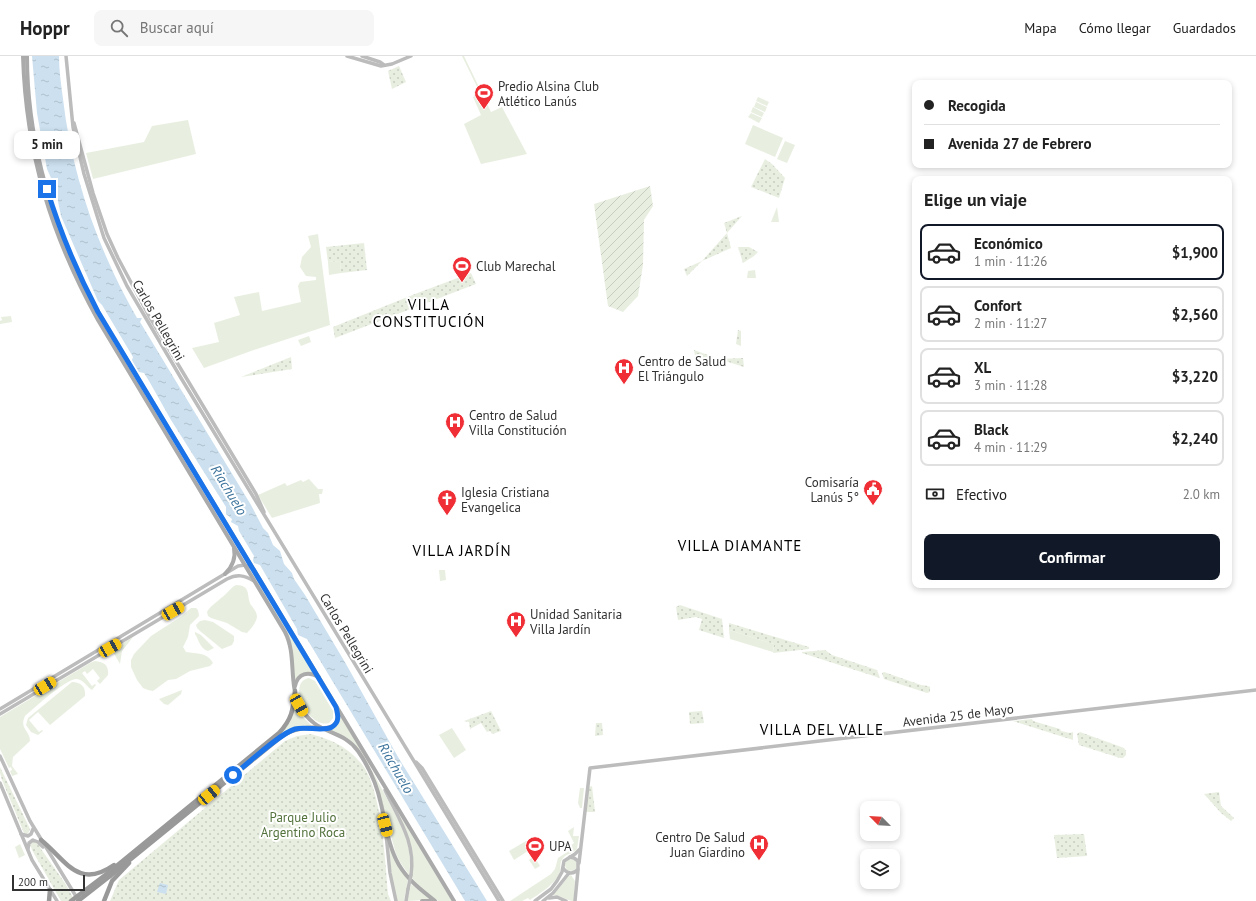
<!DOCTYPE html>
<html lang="es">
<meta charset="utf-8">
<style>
:root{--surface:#fff;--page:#f6f6f6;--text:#222;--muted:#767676;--line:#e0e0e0;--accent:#111827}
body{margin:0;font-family:"PT Sans",sans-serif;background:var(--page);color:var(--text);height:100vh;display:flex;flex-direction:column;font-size:15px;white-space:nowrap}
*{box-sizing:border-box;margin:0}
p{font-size:13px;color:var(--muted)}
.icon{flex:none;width:22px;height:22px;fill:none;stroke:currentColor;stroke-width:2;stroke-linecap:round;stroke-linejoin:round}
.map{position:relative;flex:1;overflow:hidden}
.drawer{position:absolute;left:912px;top:120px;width:320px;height:412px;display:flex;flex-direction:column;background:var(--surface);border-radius:8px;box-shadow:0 2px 6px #0003}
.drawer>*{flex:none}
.banner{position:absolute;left:912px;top:24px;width:320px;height:88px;border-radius:8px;box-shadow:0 2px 6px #0003;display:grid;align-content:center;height:88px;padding:0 12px;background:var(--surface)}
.needle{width:26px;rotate:294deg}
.tools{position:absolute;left:860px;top:745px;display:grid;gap:8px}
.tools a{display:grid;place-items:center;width:40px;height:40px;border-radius:8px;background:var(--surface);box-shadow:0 2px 6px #0003;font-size:20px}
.scale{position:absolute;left:12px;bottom:10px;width:73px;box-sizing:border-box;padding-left:4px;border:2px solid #323232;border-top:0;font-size:11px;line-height:14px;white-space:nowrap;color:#323232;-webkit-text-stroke:3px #fff;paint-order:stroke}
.end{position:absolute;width:18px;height:18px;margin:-9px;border:5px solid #1a73e8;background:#fff;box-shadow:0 0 0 2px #fff}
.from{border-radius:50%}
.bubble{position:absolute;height:28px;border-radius:8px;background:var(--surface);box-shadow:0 2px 6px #0003;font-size:13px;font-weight:600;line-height:28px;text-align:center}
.car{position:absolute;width:12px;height:24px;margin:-12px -6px;border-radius:5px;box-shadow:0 0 3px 1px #0007;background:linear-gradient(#f5c518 24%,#345 0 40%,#f5c518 0 76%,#345 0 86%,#f5c518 0)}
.banner b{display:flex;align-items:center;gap:14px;height:38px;font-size:15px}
.banner b+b{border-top:1px solid var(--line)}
.banner i{width:10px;height:10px;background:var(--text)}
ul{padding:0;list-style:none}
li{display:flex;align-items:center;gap:12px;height:56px;margin:0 8px 6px;padding:0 4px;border:2px solid var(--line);border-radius:8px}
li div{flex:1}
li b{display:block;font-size:15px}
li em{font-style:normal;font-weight:600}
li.active{border-color:var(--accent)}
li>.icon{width:36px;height:36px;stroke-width:1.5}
h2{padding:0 12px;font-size:18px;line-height:48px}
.pay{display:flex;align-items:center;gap:10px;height:44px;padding:0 12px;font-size:15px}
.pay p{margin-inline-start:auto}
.cta{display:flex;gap:8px;margin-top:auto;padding:8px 12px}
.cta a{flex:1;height:46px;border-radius:8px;background:var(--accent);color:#fff;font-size:16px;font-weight:600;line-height:46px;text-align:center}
header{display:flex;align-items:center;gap:24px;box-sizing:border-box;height:56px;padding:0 20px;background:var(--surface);border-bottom:1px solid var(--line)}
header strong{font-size:19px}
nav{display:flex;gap:22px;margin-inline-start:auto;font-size:14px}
.search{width:280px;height:36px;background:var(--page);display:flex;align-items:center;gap:10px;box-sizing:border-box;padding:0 14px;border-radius:8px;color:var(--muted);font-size:15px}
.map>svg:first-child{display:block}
</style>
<header>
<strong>Hoppr</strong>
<div class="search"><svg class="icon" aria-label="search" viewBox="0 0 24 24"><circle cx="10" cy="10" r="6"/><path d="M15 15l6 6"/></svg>Buscar aquí</div>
<nav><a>Mapa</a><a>Cómo llegar</a><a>Guardados</a></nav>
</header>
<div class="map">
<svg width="1256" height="845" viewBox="0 0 1256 845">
<defs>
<pattern id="park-dots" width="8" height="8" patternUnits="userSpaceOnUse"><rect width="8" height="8" fill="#e8efe0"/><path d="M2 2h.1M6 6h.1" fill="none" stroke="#c7cdc1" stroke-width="1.8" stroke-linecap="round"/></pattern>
<pattern id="garden-furrows" width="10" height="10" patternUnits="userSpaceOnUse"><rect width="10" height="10" fill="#e8efe0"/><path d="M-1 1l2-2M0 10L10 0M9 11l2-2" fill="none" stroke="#c7cdc1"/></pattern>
<pattern id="water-ripples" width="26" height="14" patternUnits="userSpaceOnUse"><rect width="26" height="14" fill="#cce0ef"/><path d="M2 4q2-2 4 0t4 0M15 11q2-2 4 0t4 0" fill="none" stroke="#b0c1cd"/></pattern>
</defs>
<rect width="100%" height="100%" fill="#fff"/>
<!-- grass -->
<g fill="#e8efe0">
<path d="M462,0H464L491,56L502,51L527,98L481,108L464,68L481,59L473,41L480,37Z"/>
<path d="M758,41L769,46L767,50L756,45Z"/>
<path d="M756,46L767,51L765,56L754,51Z"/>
<path d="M753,51L764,57L762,61L751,56Z"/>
<path d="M751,57L762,62L759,67L748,61Z"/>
<path d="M188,64L196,98L93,123L86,97L144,86L152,70Z"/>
<path d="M753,69L783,82L775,101L745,88Z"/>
<path d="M785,85L795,89L787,107L777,103Z"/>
<path d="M777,151L779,166H771Z"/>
<path d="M318,178L330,269L251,295L204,312L192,292L219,286L214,267L240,259L234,241L259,236L262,255L301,246L298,230L300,226L316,224V221L306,220L300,211L302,201L311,191L308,180Z"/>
<path d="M340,205L341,217L329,219L328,206Z"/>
<path d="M755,214L756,222H747L748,215Z"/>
<path d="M11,260L12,266L0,268V265L2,264L1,261Z"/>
<path d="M309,280L311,286L301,290L298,284Z"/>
<path d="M309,423L318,433H323L322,438H319L320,447L272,462L258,439L285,427L287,430L301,424L303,426Z"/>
<path d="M248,512L262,530L315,618L308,617L295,627L291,589Z"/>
<path d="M439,514H445L446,524L440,525Z"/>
<path d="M236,529C252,529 246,541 251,549C254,553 257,556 257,561C256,567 251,573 247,577L242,576L227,567L211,562L208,560L207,556C210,550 216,547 221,542C227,538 230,532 236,529Z"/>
<path d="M191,552H196L198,554L199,560L190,569L188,581L183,591L186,596C197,598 207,596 213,607L210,610L190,615L176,623L168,624L153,635L148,634L143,632L137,624L131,611V604L134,598L151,580L182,560Z"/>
<path d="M205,564L213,566L234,580V585L232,589L222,593L200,575L197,572L196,569L200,565Z"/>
<path d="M729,574L774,588L773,596L730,583Z"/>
<path d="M195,576L201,579L214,592L208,595C200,593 199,584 195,578Z"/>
<path d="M133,581L122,595L120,608L112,594Z"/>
<path d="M95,605C104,606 109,609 108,619L100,628L97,625L100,622L93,613L87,618L85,615L82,617L92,630L95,628L96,629L92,634C87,631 84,624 77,623C67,622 34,652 25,660C19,673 30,674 30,685L13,701L12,710L18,718L12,720L10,715L12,714L11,711L9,712L0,693V661L90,607Z"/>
<path d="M309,622L315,625L333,655V662L329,667C308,673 286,626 309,622Z"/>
<path d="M72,626C81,626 86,631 85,640L50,669L38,656L29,664L39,676L42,674L43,675L38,679L31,676L26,669L28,662Z"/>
<path d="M182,634L181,638L168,649L164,648L159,643Z"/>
<path d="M295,649L303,661L312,670L296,671L278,680L290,666Z"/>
<path d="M339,658L365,701L403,773L409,793L410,808L409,819L400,806L396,798L377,729L356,690L327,673L331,672Z"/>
<path d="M452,672L466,694L454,702L439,679Z"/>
<path d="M580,732H584L582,752H580L578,747Z"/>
<path d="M393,748L452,845H438L423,834L412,822C416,790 406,775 393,748Z"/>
<path d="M574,771L573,780H579L577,793C573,798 568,797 564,801C559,806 561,811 560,816C557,827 539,838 530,844L528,842L522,845H510L551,818L555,813L558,802L572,793L570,790L574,787L568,775Z"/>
<path d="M526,785L531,793L514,804L509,795Z"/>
<path d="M20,788L25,799L19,802L15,791Z"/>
<path d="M389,790L394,802L408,824L404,845H397L392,821Z"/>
<path d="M534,800L540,810L535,813L529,804Z"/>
<circle cx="571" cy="809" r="6"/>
<path d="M571,819L575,825L574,845C566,845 561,839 553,839L569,820Z"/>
<path d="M411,828L431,844C423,843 415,845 407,845Z"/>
</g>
<!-- park -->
<g fill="url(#park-dots)">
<path d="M399,10L406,26L392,33L388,15Z"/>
<path d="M765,103L772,108L785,122L779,142L751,131Z"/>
<path d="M742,160L727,177L731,192L702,205L687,220L684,213L702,205L727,177L724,167Z"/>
<path d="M364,187L367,214L341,217L340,205L328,206L326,191Z"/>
<path d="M738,191H749L758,196L754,200L743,207Z"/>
<path d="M471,217L476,228L335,282L333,271L415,238Z"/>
<path d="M738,274L741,275V290L736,288Z"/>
<path d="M694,294L719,303L743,302L744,311L719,303L696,305Z"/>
<path d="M291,301L292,313L241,321Z"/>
<path d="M680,549L722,563L724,582L699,574L702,563L696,561L678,564L676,551Z"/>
<path d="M729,567L809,591V593L773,597L774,588L729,574Z"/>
<path d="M825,594L832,599L877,614L880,622L802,597V596Z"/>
<path d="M884,616L921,629L928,630L930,631V636L927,637L884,623L882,617Z"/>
<path d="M491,655L501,675L492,678L490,675L487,676L481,667L470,673L469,666L464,665Z"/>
<path d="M702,655L704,667L690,668L689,656Z"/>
<path d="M1032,663L1033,665L1060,673L1061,675L1070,677L1073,676V684L1013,665Z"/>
<path d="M596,667H602L603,679L595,680Z"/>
<path d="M1080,676L1124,692L1126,695V699L1123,702H1120L1079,689L1077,678Z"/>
<path d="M311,678C332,684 346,690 361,707C382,732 385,805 388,838L391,845H110L119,824L285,685L297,680Z"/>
<path d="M0,711L30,773L28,778L24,777L2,724L0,717Z"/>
<path d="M592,730L595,756H586L589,731Z"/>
<path d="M1219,736L1221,750L1234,762L1231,765L1221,757L1204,738Z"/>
<path d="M1084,778L1087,800L1057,802L1054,779Z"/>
<path d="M32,785L38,786L41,793L65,827L75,845H61L32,794L30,788Z"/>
</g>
<!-- garden -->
<path fill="url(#garden-furrows)" d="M650,130L653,150L644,164L643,209L638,240L623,256L608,250L594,148Z"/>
<!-- water -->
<g fill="url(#water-ripples)">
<path d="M32,0H59C59,14 61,28 63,43C72,120 98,194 137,262H142L140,266L200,365L251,449L263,472L268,477L273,489L280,495L284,508L292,517L294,523L305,539L346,608L398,701L487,845H465L307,583L298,579L297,573L260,509L254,507L253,504L254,500L239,475L238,470L231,466L232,463L226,458V451L171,364L149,325L144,317L139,316C137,312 134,308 132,304L133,301L102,249L98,245L61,160L55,131L47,113L37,57Z"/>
<path d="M160,827L168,829L166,838L157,836Z"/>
</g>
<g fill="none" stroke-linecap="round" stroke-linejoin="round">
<!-- secondary -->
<g stroke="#bcbcbc" stroke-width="3.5">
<path d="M66,0L73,71L84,118L104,182L127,230L181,322L499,845"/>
<path d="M347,0L381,10L392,8L411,0"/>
<path d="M362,0L380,6L384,9"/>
<path d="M74,67L93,137L107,178L118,202L149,260L256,438L264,456"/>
<path d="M0,653L238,510L245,509L252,512"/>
<path d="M0,658L227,523C237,518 244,519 254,525"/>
<path d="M0,700L30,765L77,842"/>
<path d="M416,706L422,712L503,845"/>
<path d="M0,727L32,804L57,845"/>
<path d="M385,734C398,762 416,786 411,819"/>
<path d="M21,778L28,780L31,778L33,773"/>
<path d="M386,778L390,817L396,845"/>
<path d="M28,793L29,787L33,784L38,786L43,791"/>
<path d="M579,807L590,712L1256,634"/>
<path d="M563,812C567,818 574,819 578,813V805L574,802L570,801"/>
<path d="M549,842L557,841L566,845"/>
<path d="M406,845L408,833"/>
<path d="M535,845L551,833L557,825L562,816L564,805L575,798L580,793"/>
<path d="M543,845L553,837L569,817"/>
<path d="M575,845L578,814"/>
</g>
<!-- primary -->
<g stroke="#aaa" stroke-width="4">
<path d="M23,0C26,98 51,179 98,264L285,576C297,599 288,627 300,650C315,680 342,672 358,695C369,711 377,729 381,748C386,768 388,790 399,809C408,824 421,834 435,845"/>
<path d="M27,0C27,77 48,155 81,224C95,253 113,281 130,309L454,845"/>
<path d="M225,518C233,510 236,502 234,492"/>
<path d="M295,630C298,617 308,615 319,621"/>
<path d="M324,672C335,672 340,665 337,655"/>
<path d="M422,845H430"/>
</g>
<!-- motorway -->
<g stroke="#999" stroke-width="4.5">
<path d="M41,784C66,804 78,834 114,809"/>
<path d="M108,817L279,677C292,663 293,654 295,635"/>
<path d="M110,820L282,680C295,672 307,671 321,672"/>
<path d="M49,845L50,834"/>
<path d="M104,845L112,825L129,807"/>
</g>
<!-- secondary-bridge -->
<path stroke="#bcbcbc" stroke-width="3.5" d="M408,833L411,819"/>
<!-- motorway-bridge -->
<g stroke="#999" stroke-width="4.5">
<path d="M71,845L108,817"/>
<path d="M78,845L110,820"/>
</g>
</g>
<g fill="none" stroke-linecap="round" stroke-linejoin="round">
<!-- route -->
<path stroke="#1a73e8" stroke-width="5" d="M47,133C60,176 77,216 98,256L336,651C338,659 340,666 332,671C323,676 306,670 295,673C279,678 248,708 233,719"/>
</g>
<!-- icons -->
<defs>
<g id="stadium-pin" transform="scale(1)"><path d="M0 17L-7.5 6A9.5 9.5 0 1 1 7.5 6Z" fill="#f02e35" stroke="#fff"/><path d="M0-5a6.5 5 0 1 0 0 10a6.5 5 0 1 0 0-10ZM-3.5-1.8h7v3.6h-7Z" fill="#fff"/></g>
<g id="hospital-pin" transform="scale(1)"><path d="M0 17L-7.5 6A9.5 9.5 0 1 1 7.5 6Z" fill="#f02e35" stroke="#fff"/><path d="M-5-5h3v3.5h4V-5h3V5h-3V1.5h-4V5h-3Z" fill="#fff"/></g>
<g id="civic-pin" transform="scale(1)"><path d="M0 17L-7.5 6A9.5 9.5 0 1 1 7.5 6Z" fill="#f02e35" stroke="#fff"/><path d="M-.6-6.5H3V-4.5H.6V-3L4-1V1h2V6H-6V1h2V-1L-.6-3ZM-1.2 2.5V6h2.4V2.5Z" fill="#fff"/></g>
<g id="church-pin" transform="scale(1)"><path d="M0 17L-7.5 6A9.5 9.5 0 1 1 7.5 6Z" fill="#f02e35" stroke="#fff"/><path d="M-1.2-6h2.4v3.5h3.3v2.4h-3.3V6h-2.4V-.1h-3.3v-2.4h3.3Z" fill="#fff"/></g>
</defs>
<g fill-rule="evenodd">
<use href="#stadium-pin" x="484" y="37"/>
<use href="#stadium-pin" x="462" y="210"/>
<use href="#hospital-pin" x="624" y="312"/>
<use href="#hospital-pin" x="455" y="366"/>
<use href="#civic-pin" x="873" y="433"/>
<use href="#church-pin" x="447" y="443"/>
<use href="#hospital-pin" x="516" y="565"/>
<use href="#hospital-pin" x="759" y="788"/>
<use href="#stadium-pin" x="535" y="790"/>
</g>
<g text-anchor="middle" stroke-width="4" stroke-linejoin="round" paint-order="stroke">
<!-- poi labels -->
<g font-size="13" fill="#323232" stroke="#fff" text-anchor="start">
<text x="498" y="35">Predio Alsina Club<tspan x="498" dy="15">Atlético Lanús</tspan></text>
<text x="476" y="215">Club Marechal</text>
<text x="638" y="310">Centro de Salud<tspan x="638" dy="15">El Triángulo</tspan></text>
<text x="469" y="364">Centro de Salud<tspan x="469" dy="15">Villa Constitución</tspan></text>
<text x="859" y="431" text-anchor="end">Comisaría<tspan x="859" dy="15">Lanús 5°</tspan></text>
<text x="461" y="441">Iglesia Cristiana<tspan x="461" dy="15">Evangelica</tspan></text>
<text x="530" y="563">Unidad Sanitaria<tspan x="530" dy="15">Villa Jardín</tspan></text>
<text x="745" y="786" text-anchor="end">Centro De Salud<tspan x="745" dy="15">Juan Giardino</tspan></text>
<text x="549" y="795">UPA</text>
</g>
<!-- street labels -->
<g font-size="13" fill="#323232" stroke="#fff">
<text transform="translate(159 264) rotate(60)" y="5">Carlos Pellegrini</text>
<text transform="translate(347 577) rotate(59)" y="5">Carlos Pellegrini</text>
<text transform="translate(958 659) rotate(-7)" y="5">Avenida 25 de Mayo</text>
</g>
<!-- park labels -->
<g font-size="13" fill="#53723c" stroke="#fff">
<text x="303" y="766">Parque Julio<tspan x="303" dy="15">Argentino Roca</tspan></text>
</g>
<!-- water labels -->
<g font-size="14" font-style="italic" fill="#3a729b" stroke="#fff">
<text transform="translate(229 434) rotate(59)" y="5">Riachuelo</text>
<text transform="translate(396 712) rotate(60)" y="5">Riachuelo</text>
</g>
<!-- quarter labels -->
<g font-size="15" letter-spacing="1" fill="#000" stroke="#fff">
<text x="429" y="254">VILLA<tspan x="429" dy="17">CONSTITUCIÓN</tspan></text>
<text x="740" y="495">VILLA DIAMANTE</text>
<text x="462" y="500">VILLA JARDÍN</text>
<text x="822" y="679">VILLA DEL VALLE</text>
</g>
</g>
</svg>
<div class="tools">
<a><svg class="needle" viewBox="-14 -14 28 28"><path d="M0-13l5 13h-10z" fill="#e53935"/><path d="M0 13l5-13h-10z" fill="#767676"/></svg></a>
<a><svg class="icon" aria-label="layers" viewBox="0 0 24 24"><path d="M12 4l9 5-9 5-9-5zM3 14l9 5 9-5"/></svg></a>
</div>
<div class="scale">200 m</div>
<i class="end from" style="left:233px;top:719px"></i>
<i class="end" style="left:47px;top:133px"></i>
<div class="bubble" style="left:14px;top:75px;width:66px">5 min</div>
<i class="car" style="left:173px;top:555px;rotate:60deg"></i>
<i class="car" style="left:110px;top:592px;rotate:60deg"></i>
<i class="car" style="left:45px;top:630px;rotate:59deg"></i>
<i class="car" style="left:299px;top:649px;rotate:150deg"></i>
<i class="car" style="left:209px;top:739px;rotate:51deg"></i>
<i class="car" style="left:385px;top:769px;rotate:165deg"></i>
<div class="banner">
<b><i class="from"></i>Recogida</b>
<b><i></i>Avenida 27 de Febrero</b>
</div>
<section class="drawer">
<h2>Elige un viaje</h2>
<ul>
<li class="active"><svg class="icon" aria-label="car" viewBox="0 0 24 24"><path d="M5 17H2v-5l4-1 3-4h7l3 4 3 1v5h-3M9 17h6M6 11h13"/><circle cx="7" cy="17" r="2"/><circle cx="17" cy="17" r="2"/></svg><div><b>Económico</b><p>1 min · 11:26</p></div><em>$1,900</em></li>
<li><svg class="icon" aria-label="car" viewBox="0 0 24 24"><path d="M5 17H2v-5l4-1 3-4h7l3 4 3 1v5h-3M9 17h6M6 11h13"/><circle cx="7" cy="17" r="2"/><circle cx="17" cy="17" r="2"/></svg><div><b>Confort</b><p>2 min · 11:27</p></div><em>$2,560</em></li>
<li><svg class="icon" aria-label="car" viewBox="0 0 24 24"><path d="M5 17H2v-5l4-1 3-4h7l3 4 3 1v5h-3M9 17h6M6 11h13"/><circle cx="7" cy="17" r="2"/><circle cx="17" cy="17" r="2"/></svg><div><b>XL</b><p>3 min · 11:28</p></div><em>$3,220</em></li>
<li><svg class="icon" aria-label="car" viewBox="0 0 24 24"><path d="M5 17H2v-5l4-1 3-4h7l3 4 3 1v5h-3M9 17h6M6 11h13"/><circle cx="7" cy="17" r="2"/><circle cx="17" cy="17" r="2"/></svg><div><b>Black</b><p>4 min · 11:29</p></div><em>$2,240</em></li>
</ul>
<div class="pay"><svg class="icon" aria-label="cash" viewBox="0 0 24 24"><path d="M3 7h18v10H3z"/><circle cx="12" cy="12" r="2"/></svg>Efectivo<p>2.0 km</p></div>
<div class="cta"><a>Confirmar</a></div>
</section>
</div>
